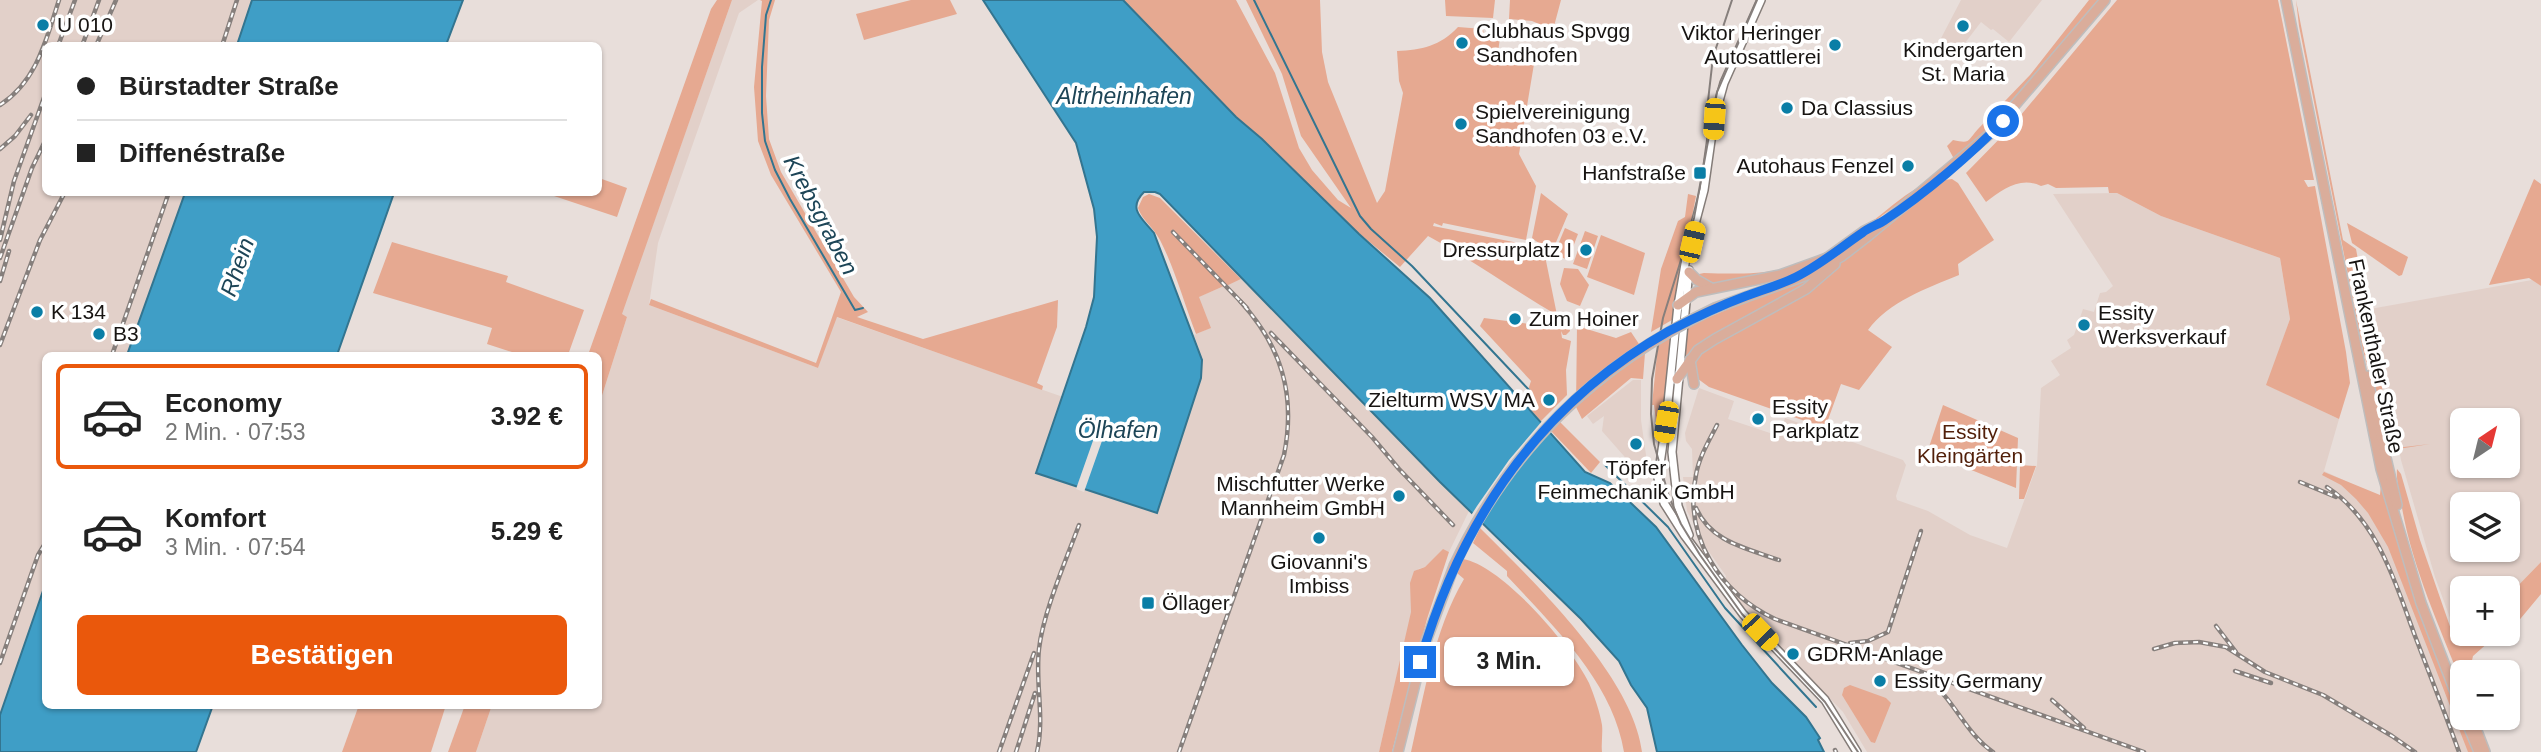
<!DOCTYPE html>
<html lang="de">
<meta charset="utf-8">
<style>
:root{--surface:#fff;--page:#f6f6f6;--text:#222;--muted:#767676;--line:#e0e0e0;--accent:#ea580c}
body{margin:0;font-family:Arial,sans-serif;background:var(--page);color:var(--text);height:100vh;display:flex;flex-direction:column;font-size:26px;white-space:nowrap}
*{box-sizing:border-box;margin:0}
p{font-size:23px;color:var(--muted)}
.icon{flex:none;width:38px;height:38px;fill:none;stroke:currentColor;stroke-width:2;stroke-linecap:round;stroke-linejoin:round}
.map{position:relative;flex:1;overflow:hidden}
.details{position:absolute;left:42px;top:352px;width:560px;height:357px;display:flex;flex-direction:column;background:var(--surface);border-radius:10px;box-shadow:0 2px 5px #0004}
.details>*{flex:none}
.banner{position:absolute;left:42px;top:42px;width:560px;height:154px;border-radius:10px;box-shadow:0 2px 5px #0004;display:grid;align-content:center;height:154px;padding:0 35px;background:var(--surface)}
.needle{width:46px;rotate:35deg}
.buttons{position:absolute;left:2450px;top:408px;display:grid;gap:14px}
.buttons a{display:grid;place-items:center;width:70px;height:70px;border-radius:10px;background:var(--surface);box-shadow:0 2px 5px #0004;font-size:35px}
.end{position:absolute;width:32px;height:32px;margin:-16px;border:9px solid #1a73e8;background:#fff;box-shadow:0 0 0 4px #fff}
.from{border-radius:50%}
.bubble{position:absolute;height:49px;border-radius:10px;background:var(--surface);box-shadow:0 2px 5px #0004;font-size:23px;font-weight:600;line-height:49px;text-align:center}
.car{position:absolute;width:21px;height:42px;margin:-21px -10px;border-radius:9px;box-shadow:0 0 5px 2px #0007;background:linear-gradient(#f5c518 24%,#345 0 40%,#f5c518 0 76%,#345 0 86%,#f5c518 0)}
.banner b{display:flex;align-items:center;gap:24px;height:66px;font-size:26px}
.banner b+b{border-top:2px solid var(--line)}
.banner i{width:18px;height:18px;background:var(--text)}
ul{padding:12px 0 0;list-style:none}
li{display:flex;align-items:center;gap:21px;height:105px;margin:0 14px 10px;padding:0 21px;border:4px solid transparent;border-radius:10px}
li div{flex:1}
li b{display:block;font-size:26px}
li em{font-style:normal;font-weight:600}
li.current{border-color:var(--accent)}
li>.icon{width:63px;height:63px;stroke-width:1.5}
.cta{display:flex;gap:14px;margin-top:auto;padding:14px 35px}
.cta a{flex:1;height:80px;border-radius:10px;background:var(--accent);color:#fff;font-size:28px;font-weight:600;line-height:80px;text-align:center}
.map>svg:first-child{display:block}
</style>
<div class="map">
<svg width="2541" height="752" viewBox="0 0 2541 752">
<rect width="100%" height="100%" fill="#e8deda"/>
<!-- built -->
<g fill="#e2d0c9" fill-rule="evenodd">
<path d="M0,0H252L237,45L46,46V192L185,193L127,355H46L45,585L0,715Z"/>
<path d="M732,0H758L739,13L658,243L649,305L818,368L836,317L1063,397L1037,473L1199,349L1194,335L1210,328L1198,297L1241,279L1469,511L1449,552L1443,550L1425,567L1418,569L1412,595V611L1379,752H476L492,705H598L599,405L627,317L621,315Z"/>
<path d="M1961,0H2042L2009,42L1993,29L1991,30L1981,22L1955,56L1938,44Z"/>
<path d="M2117,193L2161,216L2280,258L2290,319L2267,385L2339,419L2324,471L2380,497L2469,752H1867L1843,712L1749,615L1725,585L1726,576L1707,549L1687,511L1683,477H1693L1692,449L1686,441L1685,433L1699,388L1734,401L1728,419L1779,436L1785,418L1903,460L1906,465L1896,496L1897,500L1928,511L1970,535L2007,548L2037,465L2041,388L2060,375L2051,361L2071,348L2067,340L2074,335L2083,309L2094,312L2100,293L2106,292L2113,286L2053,194Z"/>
<path d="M2532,280L2541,286V562L2508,596V588H2462V634H2465L2457,637L2435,577L2401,460L2370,309ZM2462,420H2508V466H2462ZM2462,504H2508V550H2462Z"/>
<path d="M1633,380H1641V420L1647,462L1631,464L1602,431L1604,416L1593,424L1587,416Z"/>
</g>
<!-- green -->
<g fill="#e6a991">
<path d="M717,0H732L622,314L627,317L599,405L598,355H588L711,9Z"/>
<path d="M760,0H775L769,20L766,96L769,139L781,172L854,297L868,312L857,317L923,339L1058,300L1057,327L1037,383L1043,386L1042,390L837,317L818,368L649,305L651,299L816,363L841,292L771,175L758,141L754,87L762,1Z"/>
<path d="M911,0H950L957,14L864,40L856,14Z"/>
<path d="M1123,0H1236L1275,73L1299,148L1312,170L1338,200L1351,208L1301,136L1282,74L1246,0H1320L1322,52L1328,82L1377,203L1385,191L1403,93L1399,81L1397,51C1422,50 1440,46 1458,27L1483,29L1484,35L1500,38L1498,52L1535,58L1519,154L1536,186L1526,240L1443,223L1442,226L1434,223L1433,226L1538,247L1544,251L1557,315C1513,290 1473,260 1428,236L1400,267L1350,226L1262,139L1236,117Z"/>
<path d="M1445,0H1495L1493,18L1446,16Z"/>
<path d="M1510,0H1561L1553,30L1532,21L1509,19Z"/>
<path d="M2089,0H2101L1995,123L1956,157H1953L1947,146L1953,140C1971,144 1967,141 1978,129L2030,75Z"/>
<path d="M2117,0H2278L2314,180H2304L2308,187L2315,186L2346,352L2350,383L2339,419L2266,385L2290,319L2280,258L2161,216L2117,193H2109L2108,187L2056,188L2048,184L2041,186C2020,176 2002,190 1986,202L1966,173L2010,128Z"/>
<path d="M2282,0L2369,425L2437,653L2475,752H2468L2388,547L2368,513L2356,499L2341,485L2322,475L2324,472L2380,495L2381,484L2366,420Z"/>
<path d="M2296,0L2343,240L2356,249L2393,446L2404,447L2430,444L2398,449L2389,445L2385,436L2362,346L2299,26Z"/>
<path d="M599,178L627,188L617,217L545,193L598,192Z"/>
<path d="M1952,179L1958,183L1994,240L1958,264L1959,275C1927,288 1888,302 1868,330L1892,347L1859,390L1841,384L1825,428L1709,387L1694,376L1695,359L1702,351L1821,282L1849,255L1945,180Z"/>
<path d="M2534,179L2541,184V286L2529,278L2489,285Z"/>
<path d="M1917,188C1906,199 1892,208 1879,218C1829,257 1808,268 1744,279C1729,282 1712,289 1698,278L1699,274L1704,273C1779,276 1809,269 1870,223C1885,212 1901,197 1917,188Z"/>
<path d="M1541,193L1568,214L1551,254L1547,256L1544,247L1532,238Z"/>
<path d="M1149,194L1160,198L1241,279L1226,286L1174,233L1224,286L1199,297L1211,328L1196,334C1184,303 1175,269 1160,240C1154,228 1142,220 1138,208L1143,197Z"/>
<path d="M1688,194L1696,196L1672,320L1651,332L1661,269L1678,221L1685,217Z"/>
<path d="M2347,223L2408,257L2402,275L2399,276L2352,243Z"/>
<path d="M1565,228L1578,234L1568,260L1554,254Z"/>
<path d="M1585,231L1598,236L1587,269L1573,264Z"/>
<path d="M1601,235L1645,253L1634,295L1587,277Z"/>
<path d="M392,242L508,276L506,282L584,310L568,355H521L487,344L492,328L373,293Z"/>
<path d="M1830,266L1816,279L1684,362L1688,326Z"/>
<path d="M1564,268L1578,269L1589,285L1580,306L1567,301L1560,284Z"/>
<path d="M1484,318L1530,324L1569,325L1570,331L1566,335H1563L1561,331L1562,338L1571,341L1566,370L1567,395L1541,421L1520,398L1528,390L1531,381L1480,326Z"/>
<path d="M1577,326L1616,338L1631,332L1645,353L1643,379L1631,378L1582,419L1576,407Z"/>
<path d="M1671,337L1663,420L1659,422L1658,437L1654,405H1652L1658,344Z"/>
<path d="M1943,405L2018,438L2016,488L1949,461L1950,459L1928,450Z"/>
<path d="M1560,422L1600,462L1591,473L1551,431Z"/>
<path d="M2020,465L2036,466L2024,499H2019Z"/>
<path d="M2397,469L2401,474L2420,540L2454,638L2466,634H2498L2473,656L2471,665L2481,672H2462V684C2439,625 2411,565 2401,502C2399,491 2396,480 2397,469Z"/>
<path d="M1480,528C1533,581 1633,676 1642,752H1624C1613,682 1553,626 1507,576V571L1473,543Z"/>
<path d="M1443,549L1449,552L1427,619L1392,752H1379L1411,612L1410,583L1414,571L1425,567Z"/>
<path d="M1463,559C1503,566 1572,647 1589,683C1594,695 1600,712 1602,725C1603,734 1601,743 1602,752H1411C1424,695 1434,630 1464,579L1457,573Z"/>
<path d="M2541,562V594L2516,624L2511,619L2508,623V596Z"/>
<path d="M1850,685L1886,698L1891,703L1875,743L1871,742L1842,695L1844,688Z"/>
<path d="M359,705H446L431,752H342Z"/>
<path d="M465,705H492L476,752H448Z"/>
</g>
<!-- water -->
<g fill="#3f9ec6" stroke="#337590" stroke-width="2">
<path d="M252,0H463L446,45H237Z"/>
<path d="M983,0H1123L1236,117L1262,139L1359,234L1430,298L1585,472L1610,483L1656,527L1742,645L1772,683L1806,717L1820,738L1818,740L1824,752H1657L1647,708L1631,685L1619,661L1581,619L1440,482L1160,194L1155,192H1144C1127,209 1142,218 1154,233L1202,360L1201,378L1157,513L1036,473L1086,327L1094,297L1097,237L1094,209L1076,143Z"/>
<path d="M185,193H394L337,355H127Z"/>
<path d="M45,585L46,705H213L196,752H0V715Z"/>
</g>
<!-- pier -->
<g fill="#e8deda">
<path d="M1543,420L1551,429L1519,466L1479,526L1470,517L1477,506L1509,460Z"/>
<path d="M1095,435L1103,438L1084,492L1076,489Z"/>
</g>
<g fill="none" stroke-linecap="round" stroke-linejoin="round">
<!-- stream -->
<g stroke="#337590" stroke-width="2">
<path d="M771,0L766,15L762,67V113L765,141L775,170L790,199L855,310L863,308"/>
<path d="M1254,0L1360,216L1371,229L1412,266L1530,391"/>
<path d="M1604,464L1668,527L1725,608L1816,707"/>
</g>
<!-- minor casing -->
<g stroke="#847c78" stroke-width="10">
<g id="minor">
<path d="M1761,0L1724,83L1714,119L1704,190L1686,258L1678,305L1666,422L1658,478L1664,503L1685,536L1743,614L1825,700L1857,752"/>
<path d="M1689,535L1678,506L1672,452L1689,270"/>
</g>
</g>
<!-- major casing -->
<g stroke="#bebdbd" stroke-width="12">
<g id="major">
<path d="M2286,0L2381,469L2421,603L2462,710"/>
<path d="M1824,260L1864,231L1876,225"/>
<path d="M1689,272L1697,280L1711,288"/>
<path d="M1678,305L1696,292L1780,275L1827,258"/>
<path d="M1715,308L1810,274L1842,256L1868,236L1991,133L2105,0"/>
<path d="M1690,360L1694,384"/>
<path d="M2367,376L2397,505"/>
<path d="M1677,379L1698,350L1715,339L1806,289L1835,264"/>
<path d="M2465,718L2479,752"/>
<path d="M2472,718L2485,752"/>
<path d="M1398,752L1425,644L1454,566"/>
</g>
</g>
<!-- minor -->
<use href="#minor" stroke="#fff" stroke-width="7"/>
<!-- major -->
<use href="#major" stroke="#daad9b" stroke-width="9"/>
<!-- tram -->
<g stroke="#867f7c" stroke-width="2">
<path d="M1757,0L1717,92L1694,218L1663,318L1652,379L1651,414L1654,444L1669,497L1681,524L1700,555L1742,614L1825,702L1858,752"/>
<path d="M1708,101L1713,57L1732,0"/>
</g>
<!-- rail casing -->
<g stroke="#867f7c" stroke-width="4.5">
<g id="rail">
<path d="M58,46L75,0"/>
<path d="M82,46L99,0"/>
<path d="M96,46L116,0"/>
<path d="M222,46L237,0"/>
<path d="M0,105C37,81 46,40 59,0"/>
<path d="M0,149L15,136L31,115"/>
<path d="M1173,232L1247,308"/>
<path d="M0,240L14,181L46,92"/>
<path d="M0,258L32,168L46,139"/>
<path d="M0,281L9,251"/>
<path d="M1271,333L1372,437L1399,469L1453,525"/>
<path d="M0,345L40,240L65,192"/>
<path d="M112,355L169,192"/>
<path d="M1717,425C1709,441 1699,457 1696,475C1683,536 1720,593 1775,619L2144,752"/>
<path d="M2300,482L2336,497"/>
<path d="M2327,487C2378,521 2395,582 2415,636C2430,675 2445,713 2459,752"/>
<path d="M1696,508C1711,542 1746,548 1779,560"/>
<path d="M2216,626L2236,652"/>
<path d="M1850,643L1868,641L1888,632L1921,531"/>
<path d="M2154,649L2175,643L2199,642L2226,647L2265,672L2323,695L2392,736L2415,752"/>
<path d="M0,663L38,555L46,542"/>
<path d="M2235,671L2271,683"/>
<path d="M1926,678C1954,698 1964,732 1993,752"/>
<path d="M2052,700L2084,728"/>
<path d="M1835,750L1836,752"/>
<path d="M999,752L1034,653"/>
<path d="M1016,752L1035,693"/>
<path d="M1037,752C1045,717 1035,684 1039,649C1043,613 1066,560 1079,525"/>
<path d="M1179,752L1284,455C1296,395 1282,347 1240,301"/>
</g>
</g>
<!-- rail -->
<use href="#rail" stroke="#fff" stroke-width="2" stroke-dasharray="5" stroke-linecap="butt"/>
<!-- major-bridge casing -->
<g stroke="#bebdbd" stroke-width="12" stroke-linecap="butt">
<path id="major-bridge" d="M1454,566C1510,447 1597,364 1715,308"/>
</g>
<!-- major-bridge -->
<use href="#major-bridge" stroke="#daad9b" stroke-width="9"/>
</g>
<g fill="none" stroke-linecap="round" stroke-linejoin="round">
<!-- route -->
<path stroke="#1a73e8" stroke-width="9" d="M1420,662C1461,520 1538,405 1669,331C1694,318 1719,306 1746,296C1762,290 1780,285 1796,277C1820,265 1840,248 1862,233C1869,227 1878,225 1885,220C1923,195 1972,154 2003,121"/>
</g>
<!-- markers -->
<g fill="#0a7ea6" stroke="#fff" stroke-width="2.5">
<circle cx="43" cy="25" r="7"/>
<circle cx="1963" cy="26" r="7"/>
<circle cx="1462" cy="43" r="7"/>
<circle cx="1835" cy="45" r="7"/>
<circle cx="1787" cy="108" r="7"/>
<circle cx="1461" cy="124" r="7"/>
<circle cx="1908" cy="166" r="7"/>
<rect x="1693" y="166" width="14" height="14" rx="3.5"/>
<circle cx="1586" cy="250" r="7"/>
<circle cx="37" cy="312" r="7"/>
<circle cx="1515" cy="319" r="7"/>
<circle cx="2084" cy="325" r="7"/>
<circle cx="99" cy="334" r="7"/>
<circle cx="1549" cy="400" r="7"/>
<circle cx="1758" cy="419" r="7"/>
<circle cx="1636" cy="444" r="7"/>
<circle cx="1399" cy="496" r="7"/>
<circle cx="1319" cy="538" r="7"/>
<rect x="1141" y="596" width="14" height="14" rx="3.5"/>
<circle cx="1793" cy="654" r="7"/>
<circle cx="1880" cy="681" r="7"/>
</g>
<g text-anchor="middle" stroke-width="7" stroke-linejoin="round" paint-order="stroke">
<!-- poi labels -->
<g font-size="21" fill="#171412" stroke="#fff" text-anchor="start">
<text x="57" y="32">U 010</text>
<text x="1476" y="38">Clubhaus Spvgg<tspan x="1476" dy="24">Sandhofen</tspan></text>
<text x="1821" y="40" text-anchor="end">Viktor Heringer<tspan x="1821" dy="24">Autosattlerei</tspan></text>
<text x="1963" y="57" text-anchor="middle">Kindergarten<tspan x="1963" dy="24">St. Maria</tspan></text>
<text x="1801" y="115">Da Classius</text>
<text x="1475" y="119">Spielvereinigung<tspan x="1475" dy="24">Sandhofen 03 e.V.</tspan></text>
<text x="1894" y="173" text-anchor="end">Autohaus Fenzel</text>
<text x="1686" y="180" text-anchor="end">Hanfstraße</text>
<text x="1572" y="257" text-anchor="end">Dressurplatz I</text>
<text x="51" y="319">K 134</text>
<text x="2098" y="320">Essity<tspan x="2098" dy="24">Werksverkauf</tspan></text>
<text x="1529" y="326">Zum Hoiner</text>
<text x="113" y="341">B3</text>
<text x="1535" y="407" text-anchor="end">Zielturm WSV MA</text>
<text x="1772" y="414">Essity<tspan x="1772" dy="24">Parkplatz</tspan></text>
<text x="1636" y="475" text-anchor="middle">Töpfer<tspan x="1636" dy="24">Feinmechanik GmbH</tspan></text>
<text x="1385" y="491" text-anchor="end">Mischfutter Werke<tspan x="1385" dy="24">Mannheim GmbH</tspan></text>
<text x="1319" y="569" text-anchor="middle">Giovanni's<tspan x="1319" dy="24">Imbiss</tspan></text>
<text x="1162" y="610">Öllager</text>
<text x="1807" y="661">GDRM-Anlage</text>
<text x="1894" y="688">Essity Germany</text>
</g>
<!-- street labels -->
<g font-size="21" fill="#171412" stroke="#fff">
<text transform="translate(2376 356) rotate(78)" y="7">Frankenthaler Straße</text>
</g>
<!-- park labels -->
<g font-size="21" fill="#511f09" stroke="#fff">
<text x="1970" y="439">Essity<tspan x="1970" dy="24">Kleingärten</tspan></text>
</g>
<!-- water labels -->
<g font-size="23" font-style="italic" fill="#1d4557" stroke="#fff">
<text x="1124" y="104">Altrheinhafen</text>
<text transform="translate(821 215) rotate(62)" y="8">Krebsgraben</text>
<text transform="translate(237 267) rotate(-71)" y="8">Rhein</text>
<text x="1118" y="438">Ölhafen</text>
</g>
</g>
</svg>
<div class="buttons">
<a><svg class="needle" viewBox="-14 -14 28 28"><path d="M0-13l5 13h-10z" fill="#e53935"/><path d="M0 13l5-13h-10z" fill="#767676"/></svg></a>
<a><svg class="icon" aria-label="layers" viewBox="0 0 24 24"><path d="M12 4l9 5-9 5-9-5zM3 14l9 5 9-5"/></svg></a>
<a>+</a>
<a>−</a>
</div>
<i class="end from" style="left:2003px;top:121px"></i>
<i class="end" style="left:1420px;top:662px"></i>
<div class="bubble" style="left:1444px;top:637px;width:130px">3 Min.</div>
<i class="car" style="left:1714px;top:119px;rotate:184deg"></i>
<i class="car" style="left:1692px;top:242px;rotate:13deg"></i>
<i class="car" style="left:1666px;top:422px;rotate:190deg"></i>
<i class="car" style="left:1760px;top:632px;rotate:136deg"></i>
<div class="banner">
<b><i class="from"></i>Bürstadter Straße</b>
<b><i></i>Diffenéstraße</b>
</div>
<section class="details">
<ul>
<li class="current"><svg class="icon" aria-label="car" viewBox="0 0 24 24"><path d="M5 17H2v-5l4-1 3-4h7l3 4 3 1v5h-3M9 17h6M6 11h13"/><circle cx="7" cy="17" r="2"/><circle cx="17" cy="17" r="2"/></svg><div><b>Economy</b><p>2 Min. · 07:53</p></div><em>3.92 €</em></li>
<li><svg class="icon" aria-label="car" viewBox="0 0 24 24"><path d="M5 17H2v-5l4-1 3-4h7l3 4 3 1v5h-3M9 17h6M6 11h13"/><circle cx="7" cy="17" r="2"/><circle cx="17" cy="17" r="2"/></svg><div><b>Komfort</b><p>3 Min. · 07:54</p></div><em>5.29 €</em></li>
</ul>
<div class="cta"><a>Bestätigen</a></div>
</section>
</div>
